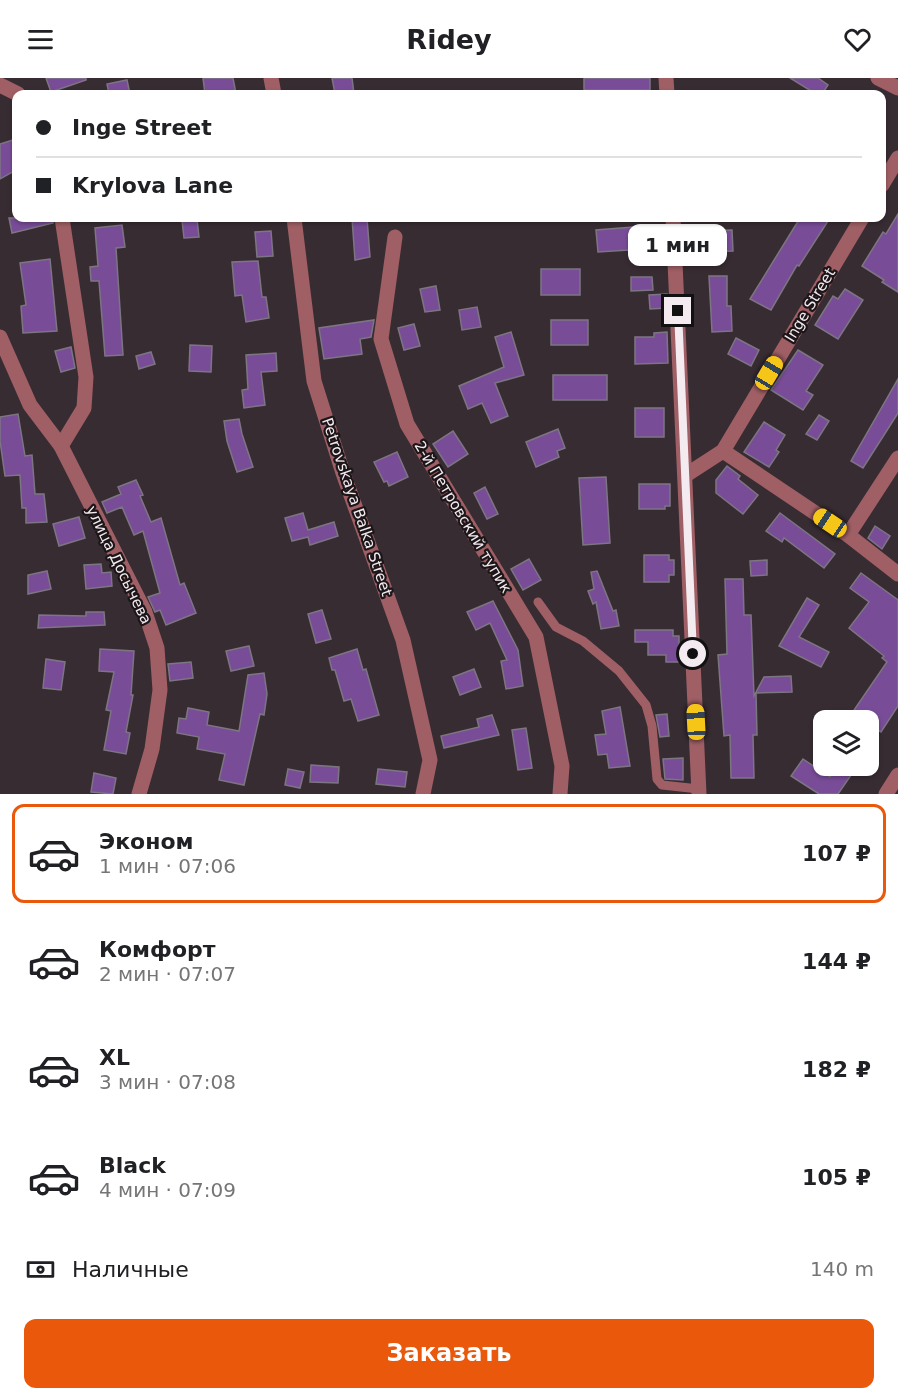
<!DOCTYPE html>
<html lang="ru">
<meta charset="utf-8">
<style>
:root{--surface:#fff;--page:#f6f6f6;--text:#202124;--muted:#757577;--line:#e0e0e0;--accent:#ea580c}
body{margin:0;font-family:"DejaVu Sans",sans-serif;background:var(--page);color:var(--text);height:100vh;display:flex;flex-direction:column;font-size:22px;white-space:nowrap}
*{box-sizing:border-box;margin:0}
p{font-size:20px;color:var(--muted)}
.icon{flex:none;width:33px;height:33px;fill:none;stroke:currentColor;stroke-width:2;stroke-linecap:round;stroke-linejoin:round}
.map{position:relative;height:716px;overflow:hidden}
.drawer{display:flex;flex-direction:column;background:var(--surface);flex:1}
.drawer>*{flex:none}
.banner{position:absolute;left:12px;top:12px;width:874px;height:132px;border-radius:12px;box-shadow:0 2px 4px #0004;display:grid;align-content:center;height:132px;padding:0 24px;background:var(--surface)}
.buttons{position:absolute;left:813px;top:632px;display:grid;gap:12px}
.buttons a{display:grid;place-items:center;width:66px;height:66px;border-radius:12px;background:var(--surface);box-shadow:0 2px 4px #0004;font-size:30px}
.end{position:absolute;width:27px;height:27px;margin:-14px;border:8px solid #f3ebf0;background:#111;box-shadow:0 0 0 3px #111}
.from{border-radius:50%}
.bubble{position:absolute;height:42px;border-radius:12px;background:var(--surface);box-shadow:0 2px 4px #0004;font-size:20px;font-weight:600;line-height:42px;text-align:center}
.car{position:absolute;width:18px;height:36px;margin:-18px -9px;border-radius:8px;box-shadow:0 0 4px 2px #0007;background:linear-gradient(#f5c518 24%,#345 0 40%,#f5c518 0 76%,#345 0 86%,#f5c518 0)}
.banner b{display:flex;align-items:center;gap:21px;height:57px;font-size:22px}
.banner b+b{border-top:2px solid var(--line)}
.banner i{width:15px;height:15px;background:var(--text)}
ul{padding:10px 0 0;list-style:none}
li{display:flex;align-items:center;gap:18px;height:99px;margin:0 12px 9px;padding:0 12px;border:3px solid transparent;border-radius:12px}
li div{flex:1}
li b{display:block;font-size:22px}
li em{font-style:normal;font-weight:600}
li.active{border-color:var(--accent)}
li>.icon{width:54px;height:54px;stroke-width:1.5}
.pay{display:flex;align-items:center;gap:15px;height:66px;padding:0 24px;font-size:22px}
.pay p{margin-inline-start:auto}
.cta{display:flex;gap:12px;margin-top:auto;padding:12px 24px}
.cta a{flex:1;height:69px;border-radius:12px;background:var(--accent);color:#fff;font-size:24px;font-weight:600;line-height:69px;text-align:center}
header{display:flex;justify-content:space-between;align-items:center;height:78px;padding:0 24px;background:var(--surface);font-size:27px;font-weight:600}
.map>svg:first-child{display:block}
</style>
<header><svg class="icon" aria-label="menu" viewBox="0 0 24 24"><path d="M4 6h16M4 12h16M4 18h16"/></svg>Ridey<svg class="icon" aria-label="heart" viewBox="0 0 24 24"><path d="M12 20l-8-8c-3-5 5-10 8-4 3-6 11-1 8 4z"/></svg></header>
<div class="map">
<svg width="898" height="716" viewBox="0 0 898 716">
<rect width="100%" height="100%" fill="#382c33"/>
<!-- building -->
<g fill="#794c98" stroke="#7c7582" stroke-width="1.5">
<path d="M46,0H86V2L51,14Z"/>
<path d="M203,0H233L236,16H205Z"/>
<path d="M332,0H352L354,16H335Z"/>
<rect x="584" y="0" width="66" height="12"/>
<path d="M790,0H818L828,7L822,16H816Z"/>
<path d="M127,2L130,16H109L107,6Z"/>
<path d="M16,61V92L0,101V66Z"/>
<path d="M898,136V214L882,204L884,202L862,188L883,154L886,156Z"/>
<path d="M9,140H52L53,145L12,155Z"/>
<path d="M352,140H367L370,179L355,182Z"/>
<path d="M800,140H830L799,188L797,187L771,232L750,221Z"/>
<path d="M197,141L199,159L184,160L182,142Z"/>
<path d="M122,147L125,169L116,170L123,277L105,278L99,203H91L90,189L98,188L95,150Z"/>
<path d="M658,147V152H664L665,174L629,177V172L598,174L596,152Z"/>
<path d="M732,152L733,173L706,174L705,153Z"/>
<path d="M271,153L273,178L257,179L255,154Z"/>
<path d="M50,181L57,253L23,255L21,228L26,227L20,185Z"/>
<path d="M258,183L262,219H266L269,240L246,244L242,217L235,218L232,184Z"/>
<rect x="541" y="191" width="39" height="26"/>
<path d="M709,198H727V228H731L732,253L712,254Z"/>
<path d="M631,199H652L653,212L631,213Z"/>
<path d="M436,208L440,232L425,234L420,211Z"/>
<path d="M845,211L863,222L838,261L815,247L833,218L838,221Z"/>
<path d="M667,216V230L650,231L649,217Z"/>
<path d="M477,229L481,249L462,252L459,232Z"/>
<path d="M374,242L371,259L360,261L362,276L324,281L319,250Z"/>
<rect x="551" y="242" width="37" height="25"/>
<path d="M414,246L420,268L404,272L398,250Z"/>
<path d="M511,254L524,297L495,305L508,338L491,345L482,325L468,331L459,308L504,289L495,259Z"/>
<path d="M667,254L668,285L635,286V259H654V255Z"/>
<path d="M736,260L759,272L751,288L728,276Z"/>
<path d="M190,267L212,268L211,294L189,293Z"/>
<path d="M71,269L75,290L61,294L55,273Z"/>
<path d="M798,272L823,287L806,313L813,317L803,332L771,312Z"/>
<path d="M151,274L155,286L139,291L136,278Z"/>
<path d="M276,275L277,293L261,294L265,327L244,330L242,312L248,311L246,277Z"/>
<rect x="553" y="297" width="54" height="25"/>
<path d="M898,301V335L863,390L851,383Z"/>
<rect x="635" y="330" width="29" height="29"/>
<path d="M18,336L25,378L32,377L35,416H44L47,444L26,445V430H22L20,397L5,398L0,363V339Z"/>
<path d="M819,337L829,343L817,362L806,356Z"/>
<path d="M239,341L242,356L253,389L237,394L227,363L224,343Z"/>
<path d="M764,344L785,357L776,372L779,374L769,389L744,374Z"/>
<path d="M558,351L565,370L557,373L559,379L536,389L526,364Z"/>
<path d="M453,353L468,376L448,389L433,366Z"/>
<path d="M397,374L408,399L389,408L387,403L384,404L374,384Z"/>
<path d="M727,388L740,398L738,401L758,417L743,436L716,415V402Z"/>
<path d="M606,399L610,465L583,467L579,400Z"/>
<path d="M136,402L143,417L140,418L151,444L161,440L180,507L184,505L196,535L166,547L160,532L155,534L148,519L160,515L143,453L134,457L122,429L107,435L102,424L121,416L118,409Z"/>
<path d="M639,406H670V428H665V431H639Z"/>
<path d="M485,409L498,436L487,441L474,415Z"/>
<path d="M303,435L308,452L334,444L338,458L310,467L308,459L292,463L285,440Z"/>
<path d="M780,435L835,476L824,490L784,460L782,464L766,453Z"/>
<path d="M79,439L85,460L59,468L53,446Z"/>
<path d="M875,448L890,458L882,471L868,460Z"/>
<path d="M644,477H669V482H674V497H669V504H644Z"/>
<path d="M529,481L541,502L523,512L511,491Z"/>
<path d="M767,482V497L751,498L750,483Z"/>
<path d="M101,486L102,495L111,494L112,508L86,511L84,487Z"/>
<path d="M47,493L51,511L28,516V497Z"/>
<path d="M597,493L613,533L616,532L619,548L601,551L596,524L593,526L588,513L594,511L591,494Z"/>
<path d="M861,495L898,522V628L881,654L868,646V642H863L852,635L887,584L882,580L884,578L849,550L869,524L850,510Z"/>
<path d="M725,501H743L744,537H751L754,618L764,599L791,598L792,614L756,615L757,657H753L754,700H731L730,657L724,658L718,577L727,576Z"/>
<path d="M807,520L819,527L799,559L829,574L821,589L779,568Z"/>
<path d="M493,523L518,572L523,608L506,611L501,583L507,582L490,545L476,552L467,534Z"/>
<path d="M322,532L331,561L316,565L308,536Z"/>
<path d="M86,534H104L105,547L38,550L39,537L86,538Z"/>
<path d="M635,552H673V558H679V584H666V577H648V564H635Z"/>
<path d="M249,568L254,588L231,593L226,573Z"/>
<path d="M100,571L134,573L131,617H133L126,654L130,655L126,676L104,672L111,633L106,632L114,594L99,593Z"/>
<path d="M357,571L363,592L366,591L379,637L358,643L351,621L344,623L335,592H332L329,580Z"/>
<path d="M46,581L65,584L61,612L43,610Z"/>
<path d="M191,584L193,600L170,603L168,586Z"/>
<path d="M474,591L481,609L460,617L453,599Z"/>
<path d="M264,595L267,616L264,637L260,636L244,707L219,702L225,676L197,671L199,659L177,655L179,640L186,641L188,630L209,634L207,647L239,653L248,597Z"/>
<path d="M620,629L630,688L609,690L607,676L598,677L595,657L606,656L602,633Z"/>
<path d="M667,636L669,658L660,659L656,637Z"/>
<path d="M492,637L499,657L444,670L441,658L479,649L477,641Z"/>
<path d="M526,650L532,690L518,692L512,652Z"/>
<path d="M683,680V702L665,701L663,681Z"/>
<path d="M803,681L830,699L838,687H858L838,716H819L791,698Z"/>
<path d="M311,687L339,689L338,705L310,704Z"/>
<path d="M288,691L304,694L300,710L285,707Z"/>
<path d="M378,691L407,694L405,709L376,706Z"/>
<path d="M94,695L116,700L113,716L91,714Z"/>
</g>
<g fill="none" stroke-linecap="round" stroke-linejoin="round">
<!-- lane -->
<path stroke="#9f5f65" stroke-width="9" d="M538,524L556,549L583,563L619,593L646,627L652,648L657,701L662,707L699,711"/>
<!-- street -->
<g stroke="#9f5f65" stroke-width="15">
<path d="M271,0L274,16"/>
<path d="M666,0L667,16"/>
<path d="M878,0L898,10"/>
<path d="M0,7L18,16"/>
<path d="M882,107L898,80"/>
<path d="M294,140L314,303L343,395L403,562L430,682L423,716"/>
<path d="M673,140L699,716"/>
<path d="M395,159L381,261L407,346L536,559L562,688L560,716"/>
<path d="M0,259L30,327L61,368L145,534L157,570L160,612L152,671L139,716"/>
<path d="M61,368L84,330L86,299L62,140"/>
<path d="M723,373L848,457L898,496"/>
<path d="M686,397L723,373L862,140"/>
<path d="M848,457L898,380"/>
<path d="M886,716L898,697"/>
</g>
</g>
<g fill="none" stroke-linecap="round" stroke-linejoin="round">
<!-- route -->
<path stroke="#f3ebf0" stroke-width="8" d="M678,233L693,576"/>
</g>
<g text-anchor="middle" stroke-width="4.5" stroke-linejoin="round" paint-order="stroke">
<!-- street labels -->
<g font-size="15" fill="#f3ebf0" stroke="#1c1619">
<text transform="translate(810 227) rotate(-59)" y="5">Inge Street</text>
<text transform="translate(357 429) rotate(71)" y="5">Petrovskaya Balka Street</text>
<text transform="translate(463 439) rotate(59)" y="5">2-й Петровский тупик</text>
<text transform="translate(119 487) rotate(64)" y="5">улица Досычева</text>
</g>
</g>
</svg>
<div class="buttons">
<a><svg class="icon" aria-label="layers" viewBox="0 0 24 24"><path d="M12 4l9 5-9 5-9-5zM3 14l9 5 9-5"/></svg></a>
</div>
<i class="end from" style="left:693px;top:576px"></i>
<i class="end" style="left:678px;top:233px"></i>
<div class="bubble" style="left:628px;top:146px;width:99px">1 мин</div>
<i class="car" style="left:769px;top:295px;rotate:31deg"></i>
<i class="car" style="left:830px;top:445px;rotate:304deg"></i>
<i class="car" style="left:696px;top:644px;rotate:357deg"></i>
<div class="banner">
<b><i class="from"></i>Inge Street</b>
<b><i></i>Krylova Lane</b>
</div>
</div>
<section class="drawer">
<ul>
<li class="active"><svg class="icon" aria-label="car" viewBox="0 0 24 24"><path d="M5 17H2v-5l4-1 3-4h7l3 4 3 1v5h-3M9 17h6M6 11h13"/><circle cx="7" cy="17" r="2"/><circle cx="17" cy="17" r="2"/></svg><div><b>Эконом</b><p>1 мин · 07:06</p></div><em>107 ₽</em></li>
<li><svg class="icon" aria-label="car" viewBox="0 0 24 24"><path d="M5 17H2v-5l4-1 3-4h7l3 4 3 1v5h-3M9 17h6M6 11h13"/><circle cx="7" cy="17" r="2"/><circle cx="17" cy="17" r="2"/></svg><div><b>Комфорт</b><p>2 мин · 07:07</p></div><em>144 ₽</em></li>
<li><svg class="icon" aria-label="car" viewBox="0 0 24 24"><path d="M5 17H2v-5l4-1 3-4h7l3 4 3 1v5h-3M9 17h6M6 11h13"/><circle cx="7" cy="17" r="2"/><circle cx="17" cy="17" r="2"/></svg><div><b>XL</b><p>3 мин · 07:08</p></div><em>182 ₽</em></li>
<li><svg class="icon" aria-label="car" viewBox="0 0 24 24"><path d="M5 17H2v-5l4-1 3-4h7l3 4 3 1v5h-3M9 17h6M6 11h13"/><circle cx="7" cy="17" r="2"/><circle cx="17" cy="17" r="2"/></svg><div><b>Black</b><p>4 мин · 07:09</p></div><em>105 ₽</em></li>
</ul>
<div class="pay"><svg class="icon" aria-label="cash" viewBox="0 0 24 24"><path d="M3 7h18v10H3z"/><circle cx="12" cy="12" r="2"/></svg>Наличные<p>140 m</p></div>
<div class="cta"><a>Заказать</a></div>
</section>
